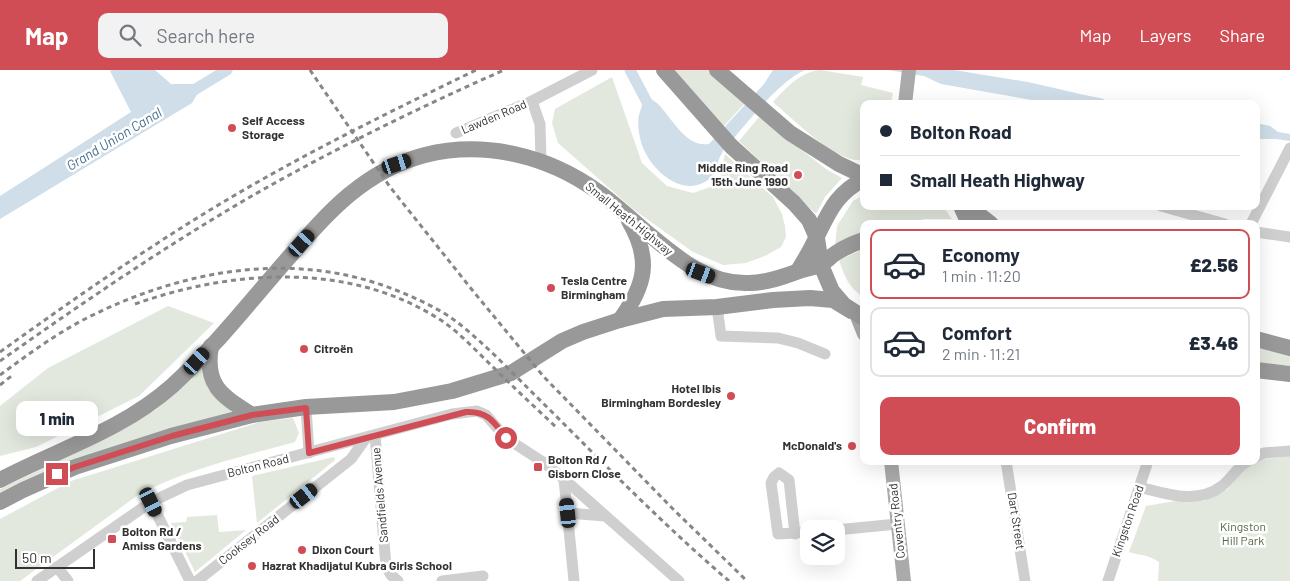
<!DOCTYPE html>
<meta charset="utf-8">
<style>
:root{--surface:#fff;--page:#f2f2f3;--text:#1f2937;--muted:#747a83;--line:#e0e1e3;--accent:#d14d55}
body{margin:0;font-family:Barlow,sans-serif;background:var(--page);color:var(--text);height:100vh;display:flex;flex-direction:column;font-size:19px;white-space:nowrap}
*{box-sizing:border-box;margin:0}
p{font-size:16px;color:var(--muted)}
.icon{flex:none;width:28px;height:28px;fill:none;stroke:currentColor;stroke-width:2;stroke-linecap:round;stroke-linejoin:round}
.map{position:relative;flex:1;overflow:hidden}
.drawer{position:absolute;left:860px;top:150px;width:400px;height:245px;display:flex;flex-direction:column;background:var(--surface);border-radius:10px;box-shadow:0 5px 20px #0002}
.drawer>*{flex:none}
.top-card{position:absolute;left:860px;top:30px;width:400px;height:110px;border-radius:10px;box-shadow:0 5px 20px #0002;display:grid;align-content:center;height:110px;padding:0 20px;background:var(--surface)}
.controls{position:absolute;left:800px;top:450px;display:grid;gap:10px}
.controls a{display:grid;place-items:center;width:45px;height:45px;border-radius:10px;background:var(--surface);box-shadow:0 5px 20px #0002;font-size:25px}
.scale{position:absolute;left:15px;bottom:12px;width:80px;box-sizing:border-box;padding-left:5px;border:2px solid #323232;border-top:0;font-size:14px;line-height:18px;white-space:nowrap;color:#323232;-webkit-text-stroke:4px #fff;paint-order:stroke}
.end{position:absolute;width:22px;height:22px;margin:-11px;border:6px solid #d14d55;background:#fff;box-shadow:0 0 0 2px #fff}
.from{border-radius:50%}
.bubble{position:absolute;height:35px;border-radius:10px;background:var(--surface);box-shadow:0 5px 20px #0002;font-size:16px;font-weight:800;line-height:35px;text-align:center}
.car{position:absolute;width:15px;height:30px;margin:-15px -8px;border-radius:6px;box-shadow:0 0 4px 1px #0007;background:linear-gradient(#222 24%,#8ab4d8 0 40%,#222 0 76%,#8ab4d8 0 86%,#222 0)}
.top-card b{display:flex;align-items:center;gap:18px;height:48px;font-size:19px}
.top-card b+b{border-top:1px solid var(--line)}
.top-card i{width:12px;height:12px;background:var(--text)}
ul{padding:9px 0 0;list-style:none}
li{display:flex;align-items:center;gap:15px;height:70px;margin:0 10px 8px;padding:0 10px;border:2px solid var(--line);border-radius:10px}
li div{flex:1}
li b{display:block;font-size:19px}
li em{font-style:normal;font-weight:800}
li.selected{border-color:var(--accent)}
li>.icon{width:45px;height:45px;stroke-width:1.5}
.primary-button{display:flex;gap:10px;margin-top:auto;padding:10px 20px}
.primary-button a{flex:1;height:58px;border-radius:10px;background:var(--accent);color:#fff;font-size:20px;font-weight:800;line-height:58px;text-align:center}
header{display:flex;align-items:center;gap:30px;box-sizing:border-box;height:70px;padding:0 25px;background:var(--accent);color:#fff}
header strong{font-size:24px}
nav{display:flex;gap:28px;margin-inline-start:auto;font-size:18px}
.search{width:350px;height:45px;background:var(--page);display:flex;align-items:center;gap:12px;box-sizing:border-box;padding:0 18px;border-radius:10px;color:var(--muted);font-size:19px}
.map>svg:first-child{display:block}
</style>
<header>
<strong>Map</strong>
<div class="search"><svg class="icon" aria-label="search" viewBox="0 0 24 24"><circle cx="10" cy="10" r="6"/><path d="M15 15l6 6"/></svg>Search here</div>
<nav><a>Map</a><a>Layers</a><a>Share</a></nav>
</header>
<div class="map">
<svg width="1290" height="511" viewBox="0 0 1290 511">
<rect width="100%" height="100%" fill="#fff"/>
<!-- green -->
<g fill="#e2e8dd">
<path d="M673,0H709L745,33L723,57Z"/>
<path d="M820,0L863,7L861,15L893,23L891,34H864V90C838,95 792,48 773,32C786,18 800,2 820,0Z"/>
<path d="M612,7L642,93L667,116L693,123L710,117L720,108L725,84L773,127L782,144L785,156L786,167L781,177L767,185L746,193L723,195L693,182L633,139L558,73L552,53L555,39Z"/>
<path d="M759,47L826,99L842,108L825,127L816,144L739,71Z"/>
<path d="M864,125V136H943L952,149H925L899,154H864V164L835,177L837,156L853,131Z"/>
<path d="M864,179V227C849,219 844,205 839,190Z"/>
<path d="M168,236L214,253L139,326L36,377L0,386V336L48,298Z"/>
<path d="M1256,277L1290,286V296L1256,292Z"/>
<path d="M201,297L208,319L232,342L0,424V419L104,369L155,340Z"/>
<path d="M293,348L299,363L295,372C241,387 187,399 138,425L20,511H0V449L71,411L260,352Z"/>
<path d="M1290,386V511H1158L1159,492C1147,484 1142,486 1129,482L1146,436L1175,431H1203L1227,420L1245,398L1265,389Z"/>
<path d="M334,387L335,390L257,453L252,406Z"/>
<path d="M217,445L219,462L246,460L195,502L171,453L186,452L187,447Z"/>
</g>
<!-- water -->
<g fill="#cfdee8">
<path d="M112,0H155L171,14H200L206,10L208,14L201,18L192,33L0,149V126L131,42L110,1Z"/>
<path d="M773,0H805C781,10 751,48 734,68C730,72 724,77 722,83C716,92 719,101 709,109C683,130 650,99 642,75C639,66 637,53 639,45C642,36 644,32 642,23C647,27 654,30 658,34C672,48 686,78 709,74L764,14Z"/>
<path d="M888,0H954L1028,12L1076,23L1090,32L1079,34H1055L941,14L924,6Z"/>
<path d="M1256,53L1270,56L1278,62L1290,64V71L1276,69H1256Z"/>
</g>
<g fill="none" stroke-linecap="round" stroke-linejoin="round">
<!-- canal -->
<g stroke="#cfdee8" stroke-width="11">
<path d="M630,0L649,36"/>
<path d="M194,20L227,0"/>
<path d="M1076,29L1101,34"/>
</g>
<!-- minor -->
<g stroke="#cfcfcf" stroke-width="11">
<path d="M456,63L532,31"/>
<path d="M541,91L540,54L532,31L592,0"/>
<path d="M1161,136L1225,154"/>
<path d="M1251,154L1290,78"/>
<path d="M1256,162L1290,167"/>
<path d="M717,237L721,266L778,268L798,273L825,284"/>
<path d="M306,337L309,383"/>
<path d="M375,365L386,496L391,505L398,511"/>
<path d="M1256,387L1264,383L1290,381"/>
<path d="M1006,391L1025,511"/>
<path d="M564,409L574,511"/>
<path d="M1139,417C1167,424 1197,435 1222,416C1232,408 1237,397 1248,391"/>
<path d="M151,432L190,511"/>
<path d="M568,443L605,446"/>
<path d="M836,460L897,454"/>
<path d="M795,464L789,410L779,403L774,407L771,413L778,464L809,462"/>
<path d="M57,497L68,511"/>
<path d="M37,511L151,432L187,415L452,344L477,341L486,345L506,368L543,392L564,409L679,511"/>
<path d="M197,511L351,389L366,368"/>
<path d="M442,511L483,506"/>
<path d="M1108,511L1148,391"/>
</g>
<!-- major -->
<g stroke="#aaa" stroke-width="14">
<path d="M905,34L909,0"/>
<path d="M856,244L864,264"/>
<path d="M891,391L904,511"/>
</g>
<!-- highway -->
<g stroke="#999" stroke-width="16">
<path d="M664,0L731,76L794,133L809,150L817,168L821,195L832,221L844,235L864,248"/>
<path d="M717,0L790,63L839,94L864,106"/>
<path d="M961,136L969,154"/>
<path d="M968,136L991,154"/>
<path d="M798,201C805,189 812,178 817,166C830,140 837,123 864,109"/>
<path d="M620,250C645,216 652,190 629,151"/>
<path d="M1256,269L1290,278"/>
<path d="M211,276C204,316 222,326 252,345"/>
<path d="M1256,300L1290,304"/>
<path d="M0,410C59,379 121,361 172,316C213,279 248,234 284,193C325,146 362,101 425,85C485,70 548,86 597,121C614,133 630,148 645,161C675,186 707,215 749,213C766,213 783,207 799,201C807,198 816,198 823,193C828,190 831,186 836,183C844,178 854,173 864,170"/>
<path d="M0,432L23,420L75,397L171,366L252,345L306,337L394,332L452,321L511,303L562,271L583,262L620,250L663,239L717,237L773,230L810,228L833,230L851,241"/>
</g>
<!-- rail -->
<g stroke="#878787" stroke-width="3" stroke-dasharray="5 4" stroke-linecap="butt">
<path d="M310,0L390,117L473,221L544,307L673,439L747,511"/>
<path d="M135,234C234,199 354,191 445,253C462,265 477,282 492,296C514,318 536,338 558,359"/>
<path d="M0,282C85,221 172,160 263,109C332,70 404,35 476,0"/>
<path d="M0,291C81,234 164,177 250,127C332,80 418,38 504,0"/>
<path d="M0,305C30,283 61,260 95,244C192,197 302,180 403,223C422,231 441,240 457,252C490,278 519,310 549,339C608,398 666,457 729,511"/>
<path d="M0,315L14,304"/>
</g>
</g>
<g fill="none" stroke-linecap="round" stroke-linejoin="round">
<!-- route -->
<path stroke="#d14d55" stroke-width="6" d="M57,404L75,397L172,366L252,345L306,338L309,383L466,342C488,341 494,352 506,368"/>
</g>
<!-- markers -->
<g fill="#d14d55" stroke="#fff" stroke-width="2">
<circle cx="232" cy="58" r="5"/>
<circle cx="798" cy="105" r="5"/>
<circle cx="551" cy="218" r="5"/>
<circle cx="304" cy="279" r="5"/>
<circle cx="731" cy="326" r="5"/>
<circle cx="852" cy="376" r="5"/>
<rect x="533" y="392" width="10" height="10" rx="2.5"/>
<rect x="107" y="464" width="10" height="10" rx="2.5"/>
<circle cx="302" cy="480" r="5"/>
<circle cx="252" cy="496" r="5"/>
</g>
<g text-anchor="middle" stroke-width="5" stroke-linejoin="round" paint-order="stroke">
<!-- street labels -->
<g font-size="12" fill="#323232" stroke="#fff">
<text transform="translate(494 47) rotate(-23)" y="4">Lawden Road</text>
<text transform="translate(629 149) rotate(39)" y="4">Small Heath Highway</text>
<text transform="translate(258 396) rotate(-14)" y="4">Bolton Road</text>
<text transform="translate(380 425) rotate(-95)" y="4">Sandfields Avenue</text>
<text transform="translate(897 451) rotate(-96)" y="4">Coventry Road</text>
<text transform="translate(1016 451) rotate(81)" y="4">Dart Street</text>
<text transform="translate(1128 451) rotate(-71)" y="4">Kingston Road</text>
<text transform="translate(249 470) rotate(-38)" y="4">Cooksey Road</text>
</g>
<!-- poi labels -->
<g font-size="12" font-weight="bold" fill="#323232" stroke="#fff" text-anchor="start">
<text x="242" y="55">Self Access<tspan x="242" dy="14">Storage</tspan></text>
<text x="788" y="102" text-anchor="end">Middle Ring Road<tspan x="788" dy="14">15th June 1990</tspan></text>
<text x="561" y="215">Tesla Centre<tspan x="561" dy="14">Birmingham</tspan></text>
<text x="314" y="283">Citroën</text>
<text x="721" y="323" text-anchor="end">Hotel Ibis<tspan x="721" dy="14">Birmingham Bordesley</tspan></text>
<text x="842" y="380" text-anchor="end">McDonald's</text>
<text x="548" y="394">Bolton Rd /<tspan x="548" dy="14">Gisborn Close</tspan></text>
<text x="122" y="466">Bolton Rd /<tspan x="122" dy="14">Amiss Gardens</tspan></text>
<text x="312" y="484">Dixon Court</text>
<text x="262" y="500">Hazrat Khadijatul Kubra Girls School</text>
</g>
<!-- park labels -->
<g font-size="12" fill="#556944" stroke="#fff">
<text x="1243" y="461">Kingston<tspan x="1243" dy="14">Hill Park</tspan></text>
</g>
<!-- water labels -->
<g font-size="14" font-style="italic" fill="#49718c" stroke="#fff">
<text transform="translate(114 69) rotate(-31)" y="5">Grand Union Canal</text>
</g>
</g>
</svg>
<div class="controls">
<a><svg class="icon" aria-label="layers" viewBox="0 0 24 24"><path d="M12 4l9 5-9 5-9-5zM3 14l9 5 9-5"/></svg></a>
</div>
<div class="scale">50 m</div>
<i class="end from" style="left:506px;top:368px"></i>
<i class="end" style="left:57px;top:404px"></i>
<div class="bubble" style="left:16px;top:331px;width:82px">1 min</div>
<i class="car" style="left:397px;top:94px;rotate:72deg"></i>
<i class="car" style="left:302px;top:173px;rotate:42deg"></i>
<i class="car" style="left:701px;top:203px;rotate:110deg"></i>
<i class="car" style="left:197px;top:291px;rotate:42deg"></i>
<i class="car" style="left:304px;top:426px;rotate:52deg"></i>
<i class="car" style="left:151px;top:432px;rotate:154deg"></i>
<i class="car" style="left:568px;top:443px;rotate:354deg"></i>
<div class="top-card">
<b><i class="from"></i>Bolton Road</b>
<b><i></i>Small Heath Highway</b>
</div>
<section class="drawer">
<ul>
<li class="selected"><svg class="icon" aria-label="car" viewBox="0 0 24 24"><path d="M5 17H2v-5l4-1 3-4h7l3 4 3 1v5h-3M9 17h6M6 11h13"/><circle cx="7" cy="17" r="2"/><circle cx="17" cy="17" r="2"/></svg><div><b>Economy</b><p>1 min · 11:20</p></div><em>£2.56</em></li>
<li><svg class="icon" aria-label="car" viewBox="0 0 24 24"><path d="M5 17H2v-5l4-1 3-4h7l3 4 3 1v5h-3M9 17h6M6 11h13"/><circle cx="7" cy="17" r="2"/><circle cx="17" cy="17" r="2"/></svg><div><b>Comfort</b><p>2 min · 11:21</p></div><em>£3.46</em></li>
</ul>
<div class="primary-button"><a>Confirm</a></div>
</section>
</div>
